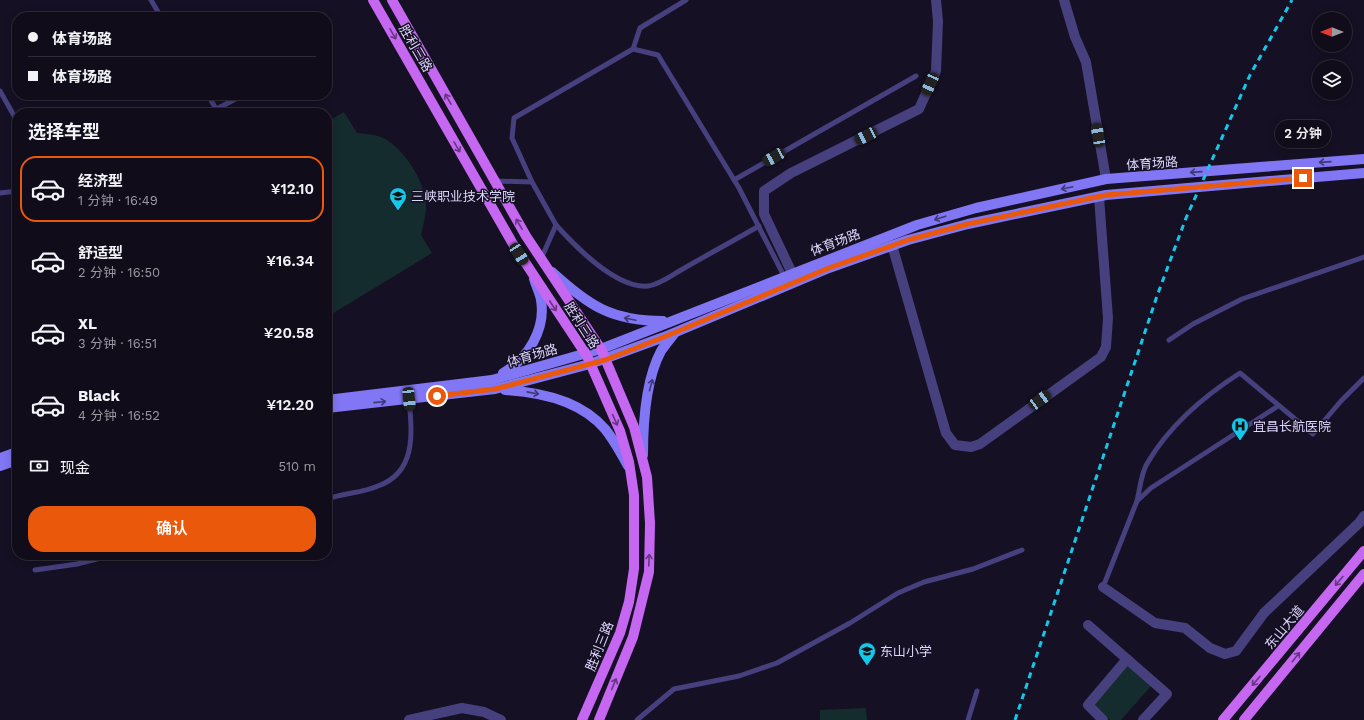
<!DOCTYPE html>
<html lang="zh">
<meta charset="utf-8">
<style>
:root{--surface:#100c1a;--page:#1e1a27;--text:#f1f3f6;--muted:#9c9ba2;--line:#302c39;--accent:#ea580c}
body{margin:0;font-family:"Work Sans","Noto Sans SC",sans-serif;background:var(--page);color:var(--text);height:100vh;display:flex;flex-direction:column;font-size:15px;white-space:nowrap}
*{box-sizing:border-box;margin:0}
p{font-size:13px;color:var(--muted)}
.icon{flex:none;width:22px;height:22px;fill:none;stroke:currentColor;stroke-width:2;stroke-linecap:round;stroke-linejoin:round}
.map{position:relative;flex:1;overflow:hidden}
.drawer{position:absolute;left:12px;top:108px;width:320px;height:452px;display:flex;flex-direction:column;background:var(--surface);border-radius:16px;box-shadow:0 2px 10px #0003,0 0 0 1px var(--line)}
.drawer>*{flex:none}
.top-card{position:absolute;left:12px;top:12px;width:320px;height:88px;border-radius:16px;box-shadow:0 2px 10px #0003,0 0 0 1px var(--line);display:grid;align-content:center;height:88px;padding:0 16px;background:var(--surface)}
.needle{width:26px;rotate:270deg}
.buttons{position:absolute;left:1312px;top:12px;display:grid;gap:8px}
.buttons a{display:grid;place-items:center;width:40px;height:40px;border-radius:50%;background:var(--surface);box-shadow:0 2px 10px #0003,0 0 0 1px var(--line);font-size:20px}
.end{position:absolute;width:18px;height:18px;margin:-9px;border:5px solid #ea580c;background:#fff;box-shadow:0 0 0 2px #fff}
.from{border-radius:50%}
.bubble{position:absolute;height:28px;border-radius:14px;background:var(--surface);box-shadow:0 2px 10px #0003,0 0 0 1px var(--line);font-size:13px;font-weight:600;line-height:28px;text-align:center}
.car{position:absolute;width:12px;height:24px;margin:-12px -6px;border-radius:5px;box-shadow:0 0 3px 1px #0007;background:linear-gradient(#222 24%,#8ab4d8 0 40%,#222 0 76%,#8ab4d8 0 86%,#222 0)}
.top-card b{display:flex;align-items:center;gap:14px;height:38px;font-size:15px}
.top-card b+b{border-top:1px solid var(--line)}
.top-card i{width:10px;height:10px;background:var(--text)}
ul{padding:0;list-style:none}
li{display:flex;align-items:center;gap:12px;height:66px;margin:0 8px 6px;padding:0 8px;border:2px solid transparent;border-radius:16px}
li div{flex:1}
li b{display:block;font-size:15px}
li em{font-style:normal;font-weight:600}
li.active{border-color:var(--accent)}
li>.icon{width:36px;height:36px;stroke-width:1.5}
h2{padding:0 16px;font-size:18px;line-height:48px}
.pay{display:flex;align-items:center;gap:10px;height:44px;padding:0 16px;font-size:15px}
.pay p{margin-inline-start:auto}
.cta{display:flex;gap:8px;margin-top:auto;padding:8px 16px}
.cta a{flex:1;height:46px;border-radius:16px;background:var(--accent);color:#fff;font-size:16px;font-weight:600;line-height:46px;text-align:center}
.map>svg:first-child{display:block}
</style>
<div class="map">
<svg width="1364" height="720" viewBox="0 0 1364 720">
<rect width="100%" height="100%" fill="#151023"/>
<!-- green -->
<g fill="#142c2d">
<path d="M344,112L357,133C364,134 372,134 378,136C403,144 428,185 426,210C425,218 423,227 421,235L432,253L327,317V122Z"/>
<path d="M1127,665L1151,686L1121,720H1110L1092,705Z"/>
<path d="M866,708L867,720H820V710Z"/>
</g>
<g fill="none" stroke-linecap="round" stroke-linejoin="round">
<!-- lane -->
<g stroke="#46407e" stroke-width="5">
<path d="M151,0L161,17"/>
<path d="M633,49L640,28L686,0"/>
<path d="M0,91L17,121"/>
<path d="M208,95L216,109"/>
<path d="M209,113L243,95"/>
<path d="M734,180L916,76"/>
<path d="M495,181L532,182L556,225L541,259"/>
<path d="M532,182L512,138L514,118L633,49L658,55L739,188L784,276"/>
<path d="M0,193L17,191"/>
<path d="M556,225C576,247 616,289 648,286C659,285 672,275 681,270C707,255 733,241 759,226"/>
<path d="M1169,340L1193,324L1242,299L1364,257"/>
<path d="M327,499C344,493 362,493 378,486C417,472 412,432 409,399"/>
<path d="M1137,501C1140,489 1141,472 1148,462C1170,425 1204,396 1240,373L1313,434L1341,401L1364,378"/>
<path d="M35,570L77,564L113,555"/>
<path d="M1103,587L1137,501L1151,488L1278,406"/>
<path d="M637,720L674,689L739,676L777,663L850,623L898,593L924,582L973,569L1022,550"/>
<path d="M968,720L977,691"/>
</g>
<!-- street -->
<g stroke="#46407e" stroke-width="10">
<path d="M1064,0L1075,37L1086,62L1106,179"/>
<path d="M892,245L946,433L955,445L971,447L980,444L1101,357L1106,347L1108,318L1099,197"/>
<path d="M792,273L764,214V191L791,173L919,109L936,71L938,21L936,0"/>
<path d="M1103,587L1155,623L1185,628L1210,648L1225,654L1236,651L1264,613L1359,523L1364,516"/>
<path d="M1088,625L1167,694L1143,720"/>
<path d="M409,720L462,708L484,712L501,720"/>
<path d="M1103,720L1088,705L1127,659"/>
</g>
<!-- secondary -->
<g stroke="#8176f3" stroke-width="10">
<path d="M552,272C589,306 612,321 663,321"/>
<path d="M503,373C528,359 546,329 541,300C540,293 536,286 534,279"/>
<path d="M505,390C541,392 581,401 605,429C614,440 621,453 628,466"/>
<path d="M327,400L492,380L601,349L917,225L976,208L1106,179L1364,159"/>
<path d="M327,408L495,389L590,364L664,337L829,268L908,240L968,224L1106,195L1364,173"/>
<path d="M643,455C643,424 646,379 661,351C665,345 670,339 674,334"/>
<path d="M0,458L17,452"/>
<path d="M0,466L17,460"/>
</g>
<!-- primary -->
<g stroke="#c667f1" stroke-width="10">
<path d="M373,0L513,244L587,356L620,431L629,462L634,495V569L629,602L620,633L582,720"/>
<path d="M392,0L526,236L601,349L634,427L647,477L650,523L649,572L633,637L599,720"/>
<path d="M1223,720L1364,551"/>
<path d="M1244,720L1364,574"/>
</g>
<!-- rail -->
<path stroke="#15c7e9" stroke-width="3" stroke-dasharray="6 5" stroke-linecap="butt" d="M1015,720L1157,296L1186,218L1250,75L1292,0"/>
</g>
<!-- one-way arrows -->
<defs><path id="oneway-shaft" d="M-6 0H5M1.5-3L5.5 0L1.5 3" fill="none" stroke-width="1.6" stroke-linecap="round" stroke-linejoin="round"/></defs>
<g stroke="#653780">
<use href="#oneway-shaft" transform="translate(393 34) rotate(60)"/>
<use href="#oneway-shaft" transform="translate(448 99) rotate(-120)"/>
<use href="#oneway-shaft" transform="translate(457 147) rotate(60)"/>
<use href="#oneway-shaft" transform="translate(519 224) rotate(-120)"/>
<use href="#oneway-shaft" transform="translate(553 306) rotate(57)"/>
<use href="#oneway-shaft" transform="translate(615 420) rotate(66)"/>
<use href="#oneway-shaft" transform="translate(649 560) rotate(-88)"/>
<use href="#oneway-shaft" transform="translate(1339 581) rotate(130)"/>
<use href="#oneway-shaft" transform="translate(1296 657) rotate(-51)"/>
<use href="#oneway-shaft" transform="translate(1256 681) rotate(130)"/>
<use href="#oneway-shaft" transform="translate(614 684) rotate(-67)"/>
</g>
<g stroke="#403976">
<use href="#oneway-shaft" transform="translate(1325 162) rotate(176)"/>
<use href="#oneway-shaft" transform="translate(1196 172) rotate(176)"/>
<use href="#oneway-shaft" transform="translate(1067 188) rotate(168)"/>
<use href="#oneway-shaft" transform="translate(940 218) rotate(162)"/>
<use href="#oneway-shaft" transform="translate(630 319) rotate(-168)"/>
<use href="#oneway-shaft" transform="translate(651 385) rotate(-75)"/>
<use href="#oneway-shaft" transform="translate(533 393) rotate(11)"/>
<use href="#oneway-shaft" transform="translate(380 402) rotate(-6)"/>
</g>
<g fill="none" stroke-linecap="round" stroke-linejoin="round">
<!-- route -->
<path stroke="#ea580c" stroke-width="5" d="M437,396L495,389L605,360L664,337L829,268L908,240L968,224L1106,195L1303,178"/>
</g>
<!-- icons -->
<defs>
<g id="university-pin" transform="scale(0.9)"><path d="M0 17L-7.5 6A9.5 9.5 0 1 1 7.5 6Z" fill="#15c7e9" stroke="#151023"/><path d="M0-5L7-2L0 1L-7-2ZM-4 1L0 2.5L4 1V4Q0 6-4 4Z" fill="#111"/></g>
<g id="hospital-pin" transform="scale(0.9)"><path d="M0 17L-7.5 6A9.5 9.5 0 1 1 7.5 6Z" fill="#15c7e9" stroke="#151023"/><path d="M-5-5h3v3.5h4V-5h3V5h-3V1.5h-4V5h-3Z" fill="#111"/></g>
<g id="school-pin" transform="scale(0.9)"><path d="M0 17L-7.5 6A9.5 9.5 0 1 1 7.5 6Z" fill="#15c7e9" stroke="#151023"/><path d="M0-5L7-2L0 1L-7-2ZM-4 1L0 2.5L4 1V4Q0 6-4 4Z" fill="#111"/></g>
</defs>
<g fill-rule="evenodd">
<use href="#university-pin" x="398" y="196"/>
<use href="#hospital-pin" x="1240" y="426"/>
<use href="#school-pin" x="867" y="651"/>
</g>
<g text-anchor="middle" stroke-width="3" stroke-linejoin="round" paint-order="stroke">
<!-- street labels -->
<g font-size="13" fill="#ddd6fb" stroke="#151023">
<text transform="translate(416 48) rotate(60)" y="5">胜利三路</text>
<text transform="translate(1152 163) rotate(-4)" y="5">体育场路</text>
<text transform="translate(835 242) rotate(-21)" y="5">体育场路</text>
<text transform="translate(582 325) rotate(57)" y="5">胜利三路</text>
<text transform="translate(532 355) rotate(-16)" y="5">体育场路</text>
<text transform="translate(1284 627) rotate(-50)" y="5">东山大道</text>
<text transform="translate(599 646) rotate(-68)" y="5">胜利三路</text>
</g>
<!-- poi labels -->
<g font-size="13" fill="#ddd6fb" stroke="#151023" text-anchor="start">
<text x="411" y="201">三峡职业技术学院</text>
<text x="1253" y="431">宜昌长航医院</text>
<text x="880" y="656">东山小学</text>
</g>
</g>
</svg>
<div class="buttons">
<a><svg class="needle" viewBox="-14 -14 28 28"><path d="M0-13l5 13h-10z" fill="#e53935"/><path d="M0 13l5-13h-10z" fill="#9c9ba2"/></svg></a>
<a><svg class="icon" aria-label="layers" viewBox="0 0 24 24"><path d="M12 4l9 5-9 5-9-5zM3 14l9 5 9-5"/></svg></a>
</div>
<i class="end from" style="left:437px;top:396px"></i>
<i class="end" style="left:1303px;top:178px"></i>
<div class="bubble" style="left:1275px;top:120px;width:56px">2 分钟</div>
<i class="car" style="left:930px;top:84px;rotate:204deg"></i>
<i class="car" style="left:1098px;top:135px;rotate:350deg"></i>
<i class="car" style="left:866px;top:136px;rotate:244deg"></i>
<i class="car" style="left:774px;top:157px;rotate:241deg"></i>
<i class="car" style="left:519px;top:254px;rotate:147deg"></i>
<i class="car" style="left:409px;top:399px;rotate:174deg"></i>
<i class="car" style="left:1040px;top:400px;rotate:54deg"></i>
<div class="top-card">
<b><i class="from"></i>体育场路</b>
<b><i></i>体育场路</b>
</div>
<section class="drawer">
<h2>选择车型</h2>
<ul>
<li class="active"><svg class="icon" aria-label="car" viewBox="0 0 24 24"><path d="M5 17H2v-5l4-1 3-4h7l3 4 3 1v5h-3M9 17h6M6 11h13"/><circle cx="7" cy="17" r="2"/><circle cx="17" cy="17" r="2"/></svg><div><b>经济型</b><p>1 分钟 · 16:49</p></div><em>¥12.10</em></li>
<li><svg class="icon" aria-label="car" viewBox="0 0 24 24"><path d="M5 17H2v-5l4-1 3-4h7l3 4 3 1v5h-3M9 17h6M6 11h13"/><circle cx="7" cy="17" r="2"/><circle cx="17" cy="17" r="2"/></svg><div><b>舒适型</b><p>2 分钟 · 16:50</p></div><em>¥16.34</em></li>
<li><svg class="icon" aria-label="car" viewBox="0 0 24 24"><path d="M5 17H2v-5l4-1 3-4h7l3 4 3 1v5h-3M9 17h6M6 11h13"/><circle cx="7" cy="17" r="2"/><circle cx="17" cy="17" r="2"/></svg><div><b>XL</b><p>3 分钟 · 16:51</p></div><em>¥20.58</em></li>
<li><svg class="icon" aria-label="car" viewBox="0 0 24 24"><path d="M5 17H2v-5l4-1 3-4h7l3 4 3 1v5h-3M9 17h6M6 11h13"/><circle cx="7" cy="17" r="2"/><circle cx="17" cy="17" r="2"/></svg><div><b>Black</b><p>4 分钟 · 16:52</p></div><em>¥12.20</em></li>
</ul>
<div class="pay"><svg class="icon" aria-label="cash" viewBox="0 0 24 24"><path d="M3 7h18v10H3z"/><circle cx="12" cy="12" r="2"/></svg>现金<p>510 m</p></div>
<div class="cta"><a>确认</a></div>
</section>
</div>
